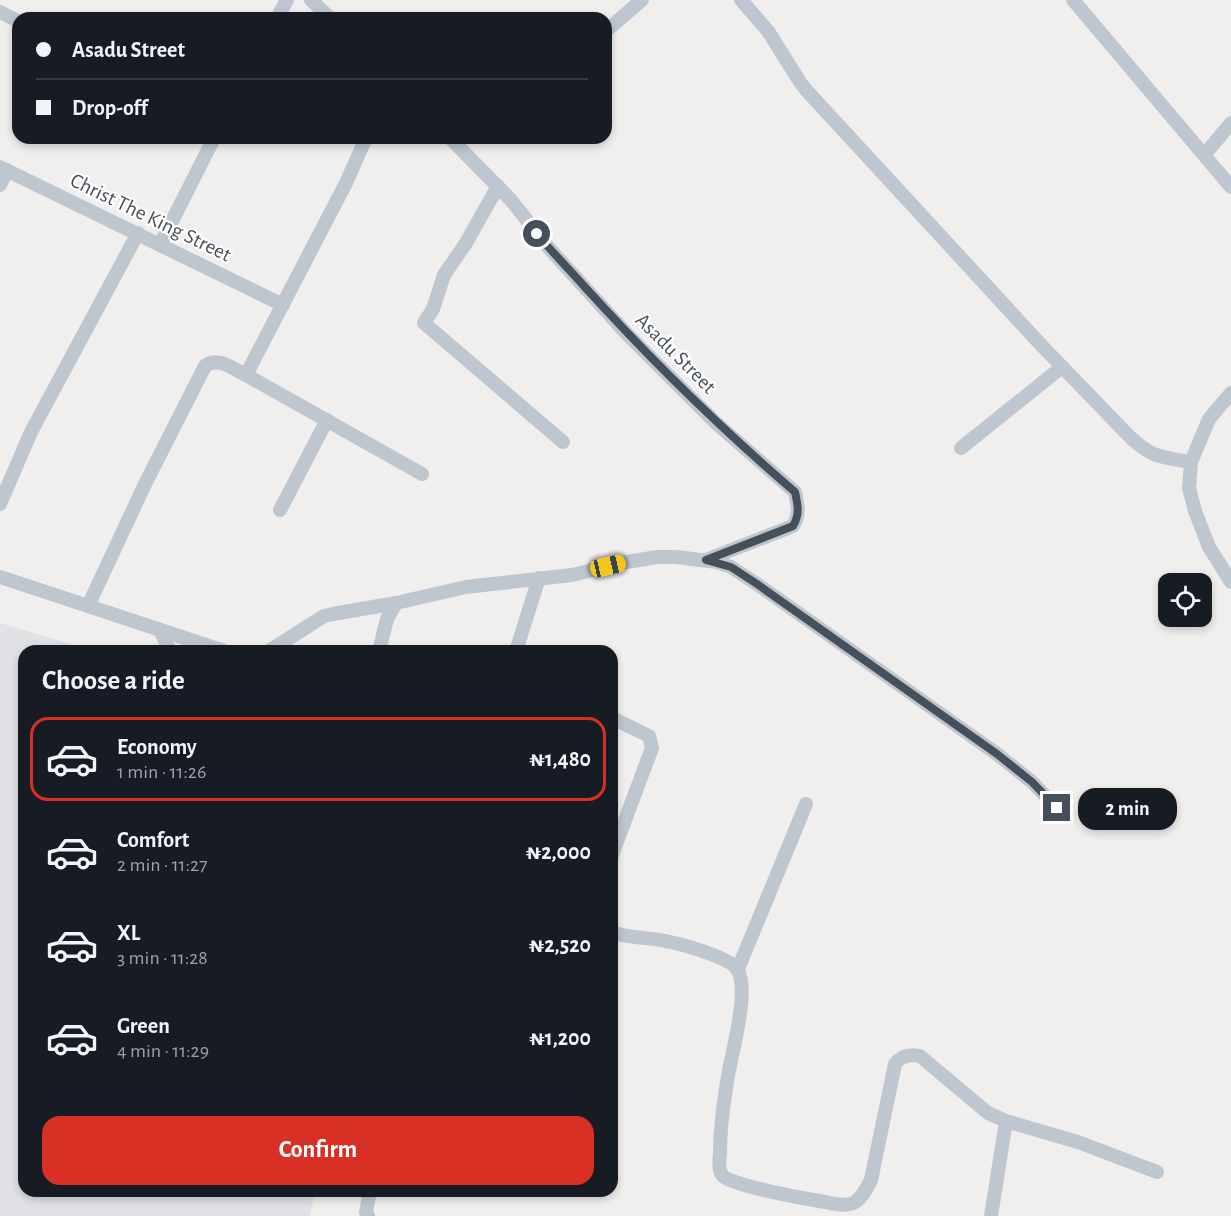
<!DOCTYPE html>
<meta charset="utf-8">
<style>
:root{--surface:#171b24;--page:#242831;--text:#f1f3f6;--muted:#9ea1a6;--line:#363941;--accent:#d93025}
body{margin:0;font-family:"Alegreya Sans",sans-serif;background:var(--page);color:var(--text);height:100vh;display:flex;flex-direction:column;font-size:22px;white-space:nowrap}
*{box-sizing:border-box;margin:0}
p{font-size:20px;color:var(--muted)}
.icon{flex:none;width:33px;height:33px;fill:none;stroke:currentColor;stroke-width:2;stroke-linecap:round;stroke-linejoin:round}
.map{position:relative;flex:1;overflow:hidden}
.side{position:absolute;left:18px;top:645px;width:600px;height:552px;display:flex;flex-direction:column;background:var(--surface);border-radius:18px;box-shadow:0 3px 9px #0003}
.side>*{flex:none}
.top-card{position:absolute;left:12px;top:12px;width:600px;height:132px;border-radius:18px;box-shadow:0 3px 9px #0003;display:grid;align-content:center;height:132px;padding:0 24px;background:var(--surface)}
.controls{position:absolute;left:1158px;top:573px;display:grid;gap:12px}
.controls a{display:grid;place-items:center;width:54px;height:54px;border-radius:12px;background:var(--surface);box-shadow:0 3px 9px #0003;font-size:30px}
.end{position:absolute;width:27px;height:27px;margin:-14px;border:8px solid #46505b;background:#fff;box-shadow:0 0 0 3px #fff}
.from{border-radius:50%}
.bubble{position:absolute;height:42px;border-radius:18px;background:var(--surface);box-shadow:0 3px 9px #0003;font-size:20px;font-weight:600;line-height:42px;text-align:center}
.car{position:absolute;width:18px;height:36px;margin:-18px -9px;border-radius:8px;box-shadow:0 0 4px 2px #0007;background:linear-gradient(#f5c518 24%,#345 0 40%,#f5c518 0 76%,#345 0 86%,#f5c518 0)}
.top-card b{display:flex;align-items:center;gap:21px;height:57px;font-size:22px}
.top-card b+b{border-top:2px solid var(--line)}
.top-card i{width:15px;height:15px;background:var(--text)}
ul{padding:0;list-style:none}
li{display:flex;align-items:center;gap:18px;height:84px;margin:0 12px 9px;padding:0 12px;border:3px solid transparent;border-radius:18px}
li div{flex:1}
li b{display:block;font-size:22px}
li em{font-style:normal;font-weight:600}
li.active{border-color:var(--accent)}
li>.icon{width:54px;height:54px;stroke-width:1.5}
h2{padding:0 24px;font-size:27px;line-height:72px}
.button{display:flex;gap:12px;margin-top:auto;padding:12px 24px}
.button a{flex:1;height:69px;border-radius:18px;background:var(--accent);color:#fff;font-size:24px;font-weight:600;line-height:69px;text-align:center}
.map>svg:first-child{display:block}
</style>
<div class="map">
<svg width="1231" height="1216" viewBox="0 0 1231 1216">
<rect width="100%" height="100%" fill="#f1eeee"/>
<!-- airport -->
<path fill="#e0e2e6" d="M0,623L94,651H24V1191H315L310,1216H0Z"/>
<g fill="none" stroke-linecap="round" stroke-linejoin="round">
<!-- minor -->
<g stroke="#bec7d0" stroke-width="14">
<path d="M311,0L330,18"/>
<path d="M741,0L768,31L800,82L807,91L1043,347L1130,437C1152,458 1162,457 1191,462"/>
<path d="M1073,0L1231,187"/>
<path d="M0,12L18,21"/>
<path d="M277,18L287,0"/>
<path d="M606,31L642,0"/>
<path d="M450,138L511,200L548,247L626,333L716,423L795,492C798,506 800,514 793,526L706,560"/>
<path d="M1205,154L1231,123"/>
<path d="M0,167L283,305"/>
<path d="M0,185L7,170"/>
<path d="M498,186L466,243L444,275L433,309L424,323L563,442"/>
<path d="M160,245L214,138"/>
<path d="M246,375L346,183L366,138"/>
<path d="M1231,393L1209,419L1191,462L1189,488L1195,511L1209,547L1231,582"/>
<path d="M961,448L1062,367"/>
<path d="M0,504L31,432L138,233"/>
<path d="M280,510L327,420"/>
<path d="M0,577L224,651"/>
<path d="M88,606L146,482L205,366C218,356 233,369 246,375L422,474"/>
<path d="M160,630L170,651"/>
<path d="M269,651L324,616L333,614L396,603L466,587L572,575L626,562L658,557H676L717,562L731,567L757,584L997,754L1032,782L1057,808"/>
<path d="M379,651L387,619L396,603"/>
<path d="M516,651L539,578"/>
<path d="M612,718L649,736L652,748L612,855"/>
<path d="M612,932C630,939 652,937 670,942C685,945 730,958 737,969C751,990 730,1058 727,1082C723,1106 720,1130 720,1154C719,1161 718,1171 723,1176C734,1186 806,1199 825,1202C852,1208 858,1206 871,1180L895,1064C901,1056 910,1054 920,1056L988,1113L1006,1121L1078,1142L1157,1172"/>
<path d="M738,969L806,804"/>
<path d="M368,1216L366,1212L370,1191"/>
<path d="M991,1216L1006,1121"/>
</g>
</g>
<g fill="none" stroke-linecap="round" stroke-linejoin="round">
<!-- route -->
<path stroke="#46505b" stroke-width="8" d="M537,234C552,252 568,268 583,285C651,360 718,426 795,492C798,506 800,514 793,526L706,560L731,567L757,584L997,754L1032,782L1057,808"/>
</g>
<g text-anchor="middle" stroke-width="4.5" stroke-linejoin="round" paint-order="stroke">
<!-- street labels -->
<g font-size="21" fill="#46505b" stroke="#fff">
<text transform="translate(151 217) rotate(26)" y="7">Christ The King Street</text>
<text transform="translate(676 353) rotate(45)" y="7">Asadu Street</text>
</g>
</g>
</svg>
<div class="controls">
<a><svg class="icon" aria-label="locate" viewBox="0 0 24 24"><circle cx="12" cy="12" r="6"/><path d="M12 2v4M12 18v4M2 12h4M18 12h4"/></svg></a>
</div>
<i class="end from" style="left:537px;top:234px"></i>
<i class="end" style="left:1057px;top:808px"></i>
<div class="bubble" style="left:1078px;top:788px;width:99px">2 min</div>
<i class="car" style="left:608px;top:566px;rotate:77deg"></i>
<div class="top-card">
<b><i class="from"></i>Asadu Street</b>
<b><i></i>Drop-off</b>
</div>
<section class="side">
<h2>Choose a ride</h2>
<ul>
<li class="active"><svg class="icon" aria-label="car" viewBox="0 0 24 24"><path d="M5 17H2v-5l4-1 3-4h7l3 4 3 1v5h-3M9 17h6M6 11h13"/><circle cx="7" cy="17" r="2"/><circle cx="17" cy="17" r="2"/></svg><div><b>Economy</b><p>1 min · 11:26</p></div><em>₦1,480</em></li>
<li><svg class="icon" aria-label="car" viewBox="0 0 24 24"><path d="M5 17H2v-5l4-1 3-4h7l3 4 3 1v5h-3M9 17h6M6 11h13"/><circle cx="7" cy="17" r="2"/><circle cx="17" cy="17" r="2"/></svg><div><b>Comfort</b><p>2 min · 11:27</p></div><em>₦2,000</em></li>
<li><svg class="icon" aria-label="car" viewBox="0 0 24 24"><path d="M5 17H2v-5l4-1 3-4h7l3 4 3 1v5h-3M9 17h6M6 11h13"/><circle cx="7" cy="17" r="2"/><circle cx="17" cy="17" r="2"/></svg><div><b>XL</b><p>3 min · 11:28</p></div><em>₦2,520</em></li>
<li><svg class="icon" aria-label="car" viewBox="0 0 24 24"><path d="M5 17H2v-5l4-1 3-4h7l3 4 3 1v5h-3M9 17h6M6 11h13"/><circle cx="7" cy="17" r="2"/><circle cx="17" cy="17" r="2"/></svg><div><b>Green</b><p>4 min · 11:29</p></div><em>₦1,200</em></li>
</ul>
<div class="button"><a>Confirm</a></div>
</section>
</div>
